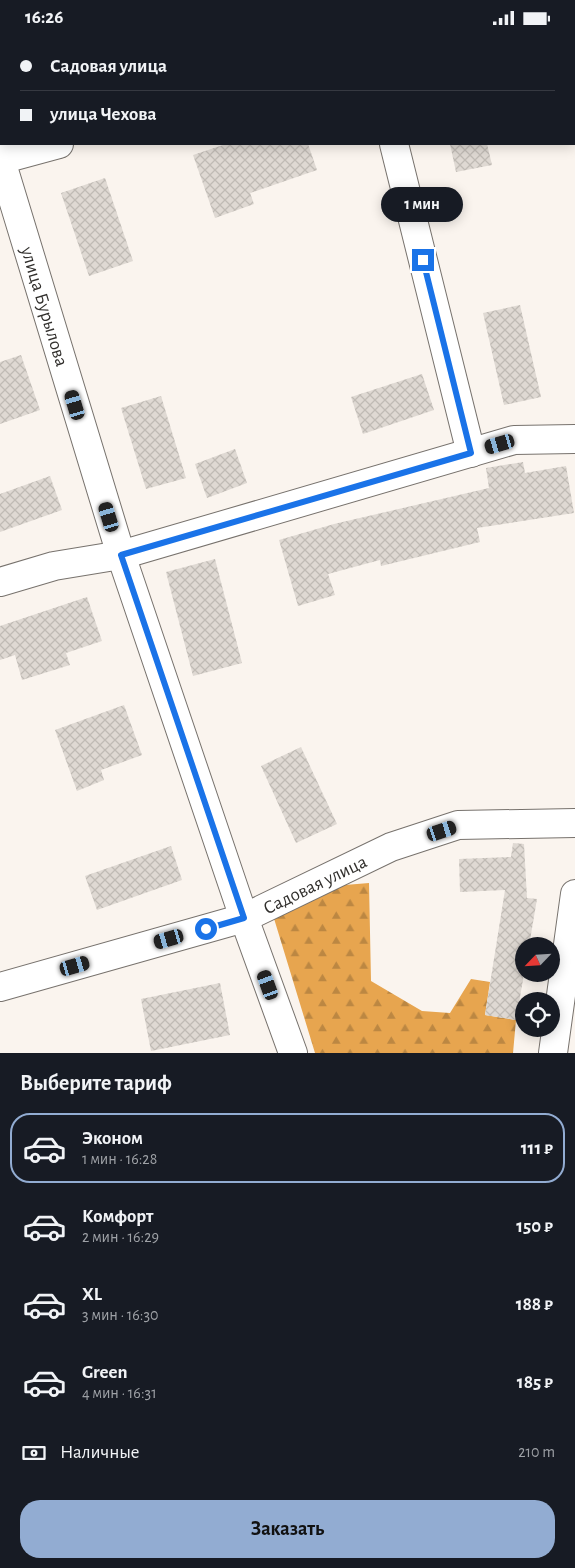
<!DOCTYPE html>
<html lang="ru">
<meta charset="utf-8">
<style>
:root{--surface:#171b24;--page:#242831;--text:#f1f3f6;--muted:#9ea1a6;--line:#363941;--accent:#92acd2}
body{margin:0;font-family:"Alegreya Sans",sans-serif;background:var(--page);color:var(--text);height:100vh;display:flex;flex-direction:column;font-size:19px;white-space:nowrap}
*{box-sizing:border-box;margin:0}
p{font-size:16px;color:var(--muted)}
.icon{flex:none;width:28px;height:28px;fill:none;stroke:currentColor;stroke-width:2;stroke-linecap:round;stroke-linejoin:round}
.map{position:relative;height:1018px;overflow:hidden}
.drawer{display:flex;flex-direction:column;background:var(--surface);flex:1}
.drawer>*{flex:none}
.top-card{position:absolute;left:0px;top:0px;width:575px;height:110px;box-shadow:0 2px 12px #0003;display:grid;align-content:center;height:110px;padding:0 20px;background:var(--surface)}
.needle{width:32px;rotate:245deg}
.fabs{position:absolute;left:515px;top:902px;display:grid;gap:10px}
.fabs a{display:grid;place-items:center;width:45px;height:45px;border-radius:50%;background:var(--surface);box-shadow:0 2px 12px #0003;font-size:25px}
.end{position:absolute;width:22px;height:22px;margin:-11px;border:6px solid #1a73e8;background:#fff;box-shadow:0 0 0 2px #fff}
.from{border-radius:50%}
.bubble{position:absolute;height:35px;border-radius:18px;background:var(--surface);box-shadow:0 2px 12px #0003;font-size:16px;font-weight:600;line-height:35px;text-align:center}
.car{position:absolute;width:15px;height:30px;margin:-15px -8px;border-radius:6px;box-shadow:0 0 4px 1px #0007;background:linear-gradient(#222 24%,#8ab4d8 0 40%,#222 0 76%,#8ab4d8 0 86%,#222 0)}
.top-card b{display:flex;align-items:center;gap:18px;height:48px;font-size:19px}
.top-card b+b{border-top:1px solid var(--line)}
.top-card i{width:12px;height:12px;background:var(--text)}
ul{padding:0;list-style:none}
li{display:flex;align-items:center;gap:15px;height:70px;margin:0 10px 8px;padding:0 10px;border:2px solid transparent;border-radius:20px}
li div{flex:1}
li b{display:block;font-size:19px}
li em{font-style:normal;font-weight:600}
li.on{border-color:var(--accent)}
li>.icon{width:45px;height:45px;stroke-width:1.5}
h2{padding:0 20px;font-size:22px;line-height:60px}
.pay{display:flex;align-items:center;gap:12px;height:55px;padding:0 20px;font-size:19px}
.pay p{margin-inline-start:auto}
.action{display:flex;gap:10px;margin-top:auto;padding:10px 20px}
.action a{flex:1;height:58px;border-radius:20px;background:var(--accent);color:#111;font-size:20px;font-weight:600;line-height:58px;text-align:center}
.status{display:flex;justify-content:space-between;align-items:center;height:35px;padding:0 25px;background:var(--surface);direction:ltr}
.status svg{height:14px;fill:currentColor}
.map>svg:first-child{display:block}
</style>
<div class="status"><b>16:26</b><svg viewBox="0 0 49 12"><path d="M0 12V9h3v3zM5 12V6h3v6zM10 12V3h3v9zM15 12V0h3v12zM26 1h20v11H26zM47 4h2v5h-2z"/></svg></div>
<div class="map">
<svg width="575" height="1018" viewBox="0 0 575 1018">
<defs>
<pattern id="forest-firs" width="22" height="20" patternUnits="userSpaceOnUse" patternTransform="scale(1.25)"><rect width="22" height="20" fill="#e7a54f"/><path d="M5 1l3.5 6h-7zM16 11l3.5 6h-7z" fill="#bc8742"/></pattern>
<pattern id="building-cross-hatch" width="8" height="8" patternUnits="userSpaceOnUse" patternTransform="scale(1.25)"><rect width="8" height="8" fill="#dfd9d3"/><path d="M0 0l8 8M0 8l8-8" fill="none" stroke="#c0bbb5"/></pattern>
</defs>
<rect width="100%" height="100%" fill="#faf4ee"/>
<!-- forest -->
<path fill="url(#forest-firs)" d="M369,848L371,946L422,976L450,978L471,944L490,947L485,980L516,985L513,1018H315L272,877L309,853Z"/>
<!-- building -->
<g fill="url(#building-cross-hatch)">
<path d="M226,109H308L317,135L250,158L254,169L215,183L193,120Z"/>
<path d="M450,109H487L492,130L456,137Z"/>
<path d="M105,143L133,226L89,241L61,158Z"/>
<path d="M520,270L541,362L504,370L483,278Z"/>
<path d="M21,320L40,375L0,389V327Z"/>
<path d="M422,339L434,375L363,399L351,362Z"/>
<path d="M161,361L186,443L146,454L121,373Z"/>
<path d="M235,414L247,448L207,463L195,429Z"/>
<path d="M523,427L525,438L566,431L574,478L477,493L480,507L381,531L380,525L328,539L335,560L298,571L279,505L334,489L489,453L486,433Z"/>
<path d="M50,441L62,475L0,497V459Z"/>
<path d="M215,524L242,628L193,641L166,537Z"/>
<path d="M87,562L102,606L66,618L70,630L22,645L15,620L0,625V591Z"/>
<path d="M124,670L142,720L101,735L104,745L77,756L55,695Z"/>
<path d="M301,712L337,789L296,808L261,731Z"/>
<path d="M513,808L524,809L527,863L537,864L529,911H524V939L516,985L485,980L505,855L460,857L459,824L511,822Z"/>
<path d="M171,811L182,845L97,875L85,841Z"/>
<path d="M220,948L230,1000L151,1016L141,964Z"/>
</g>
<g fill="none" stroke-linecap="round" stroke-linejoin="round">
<!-- minor casing -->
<g stroke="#77726d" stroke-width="30">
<g id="minor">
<path d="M368,0V1"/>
<path d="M478,1L484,0"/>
<path d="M394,109L471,418"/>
<path id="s1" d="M0,122L121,520L244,883L293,1018"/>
<path d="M0,125L59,109"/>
<path d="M0,547L54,531L121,520L514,405L575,404"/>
<path id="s2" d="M0,952L244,883L391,812L458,790L575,788"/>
<path d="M553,1018L575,859"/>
</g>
</g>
<!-- minor -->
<use href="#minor" stroke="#fff" stroke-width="28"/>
</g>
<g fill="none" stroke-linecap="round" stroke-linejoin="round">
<!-- route -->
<path stroke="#1a73e8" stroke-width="6" d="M206,894L244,883L121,520L471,418L423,225"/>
</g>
<g text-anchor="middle" stroke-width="4" stroke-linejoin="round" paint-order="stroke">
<!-- street labels -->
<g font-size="19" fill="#312f2c" stroke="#fff">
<text dy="7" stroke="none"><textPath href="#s1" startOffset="156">улица Бурылова</textPath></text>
<text dy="7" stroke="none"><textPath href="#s2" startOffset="332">Садовая улица</textPath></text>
</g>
</g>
</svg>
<div class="fabs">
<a><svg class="needle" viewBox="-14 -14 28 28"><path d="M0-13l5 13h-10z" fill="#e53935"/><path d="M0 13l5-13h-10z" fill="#9ea1a6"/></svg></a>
<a><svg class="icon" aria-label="locate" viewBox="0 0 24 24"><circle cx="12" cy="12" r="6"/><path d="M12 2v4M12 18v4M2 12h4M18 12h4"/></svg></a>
</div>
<i class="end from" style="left:206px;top:894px"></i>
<i class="end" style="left:423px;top:225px"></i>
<div class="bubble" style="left:381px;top:152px;width:82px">1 мин</div>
<i class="car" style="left:75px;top:370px;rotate:343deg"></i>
<i class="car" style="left:500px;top:409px;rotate:254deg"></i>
<i class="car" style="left:109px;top:482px;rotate:343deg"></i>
<i class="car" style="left:442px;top:796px;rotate:72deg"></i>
<i class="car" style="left:169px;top:904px;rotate:254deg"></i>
<i class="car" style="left:75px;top:931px;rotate:74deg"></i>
<i class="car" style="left:268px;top:950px;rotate:340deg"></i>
<div class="top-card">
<b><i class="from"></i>Садовая улица</b>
<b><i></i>улица Чехова</b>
</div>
</div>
<section class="drawer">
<h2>Выберите тариф</h2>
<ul>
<li class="on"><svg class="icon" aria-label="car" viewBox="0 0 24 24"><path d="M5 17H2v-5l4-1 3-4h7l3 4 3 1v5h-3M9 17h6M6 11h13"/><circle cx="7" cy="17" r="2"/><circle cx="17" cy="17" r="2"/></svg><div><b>Эконом</b><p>1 мин · 16:28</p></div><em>111 ₽</em></li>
<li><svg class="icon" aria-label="car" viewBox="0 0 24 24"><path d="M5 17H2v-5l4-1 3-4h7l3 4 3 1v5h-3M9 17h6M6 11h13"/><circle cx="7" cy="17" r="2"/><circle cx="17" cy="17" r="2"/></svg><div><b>Комфорт</b><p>2 мин · 16:29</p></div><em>150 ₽</em></li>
<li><svg class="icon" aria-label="car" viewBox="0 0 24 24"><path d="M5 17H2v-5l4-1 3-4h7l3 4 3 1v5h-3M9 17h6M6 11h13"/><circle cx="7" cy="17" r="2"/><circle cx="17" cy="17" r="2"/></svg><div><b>XL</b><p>3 мин · 16:30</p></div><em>188 ₽</em></li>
<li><svg class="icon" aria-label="car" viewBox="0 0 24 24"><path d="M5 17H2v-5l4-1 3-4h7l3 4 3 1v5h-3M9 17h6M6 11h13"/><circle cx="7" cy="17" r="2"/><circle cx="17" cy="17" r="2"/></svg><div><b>Green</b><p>4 мин · 16:31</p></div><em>185 ₽</em></li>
</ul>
<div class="pay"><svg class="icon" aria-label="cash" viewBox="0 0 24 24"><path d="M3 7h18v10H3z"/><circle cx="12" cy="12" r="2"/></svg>Наличные<p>210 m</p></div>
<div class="action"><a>Заказать</a></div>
</section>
